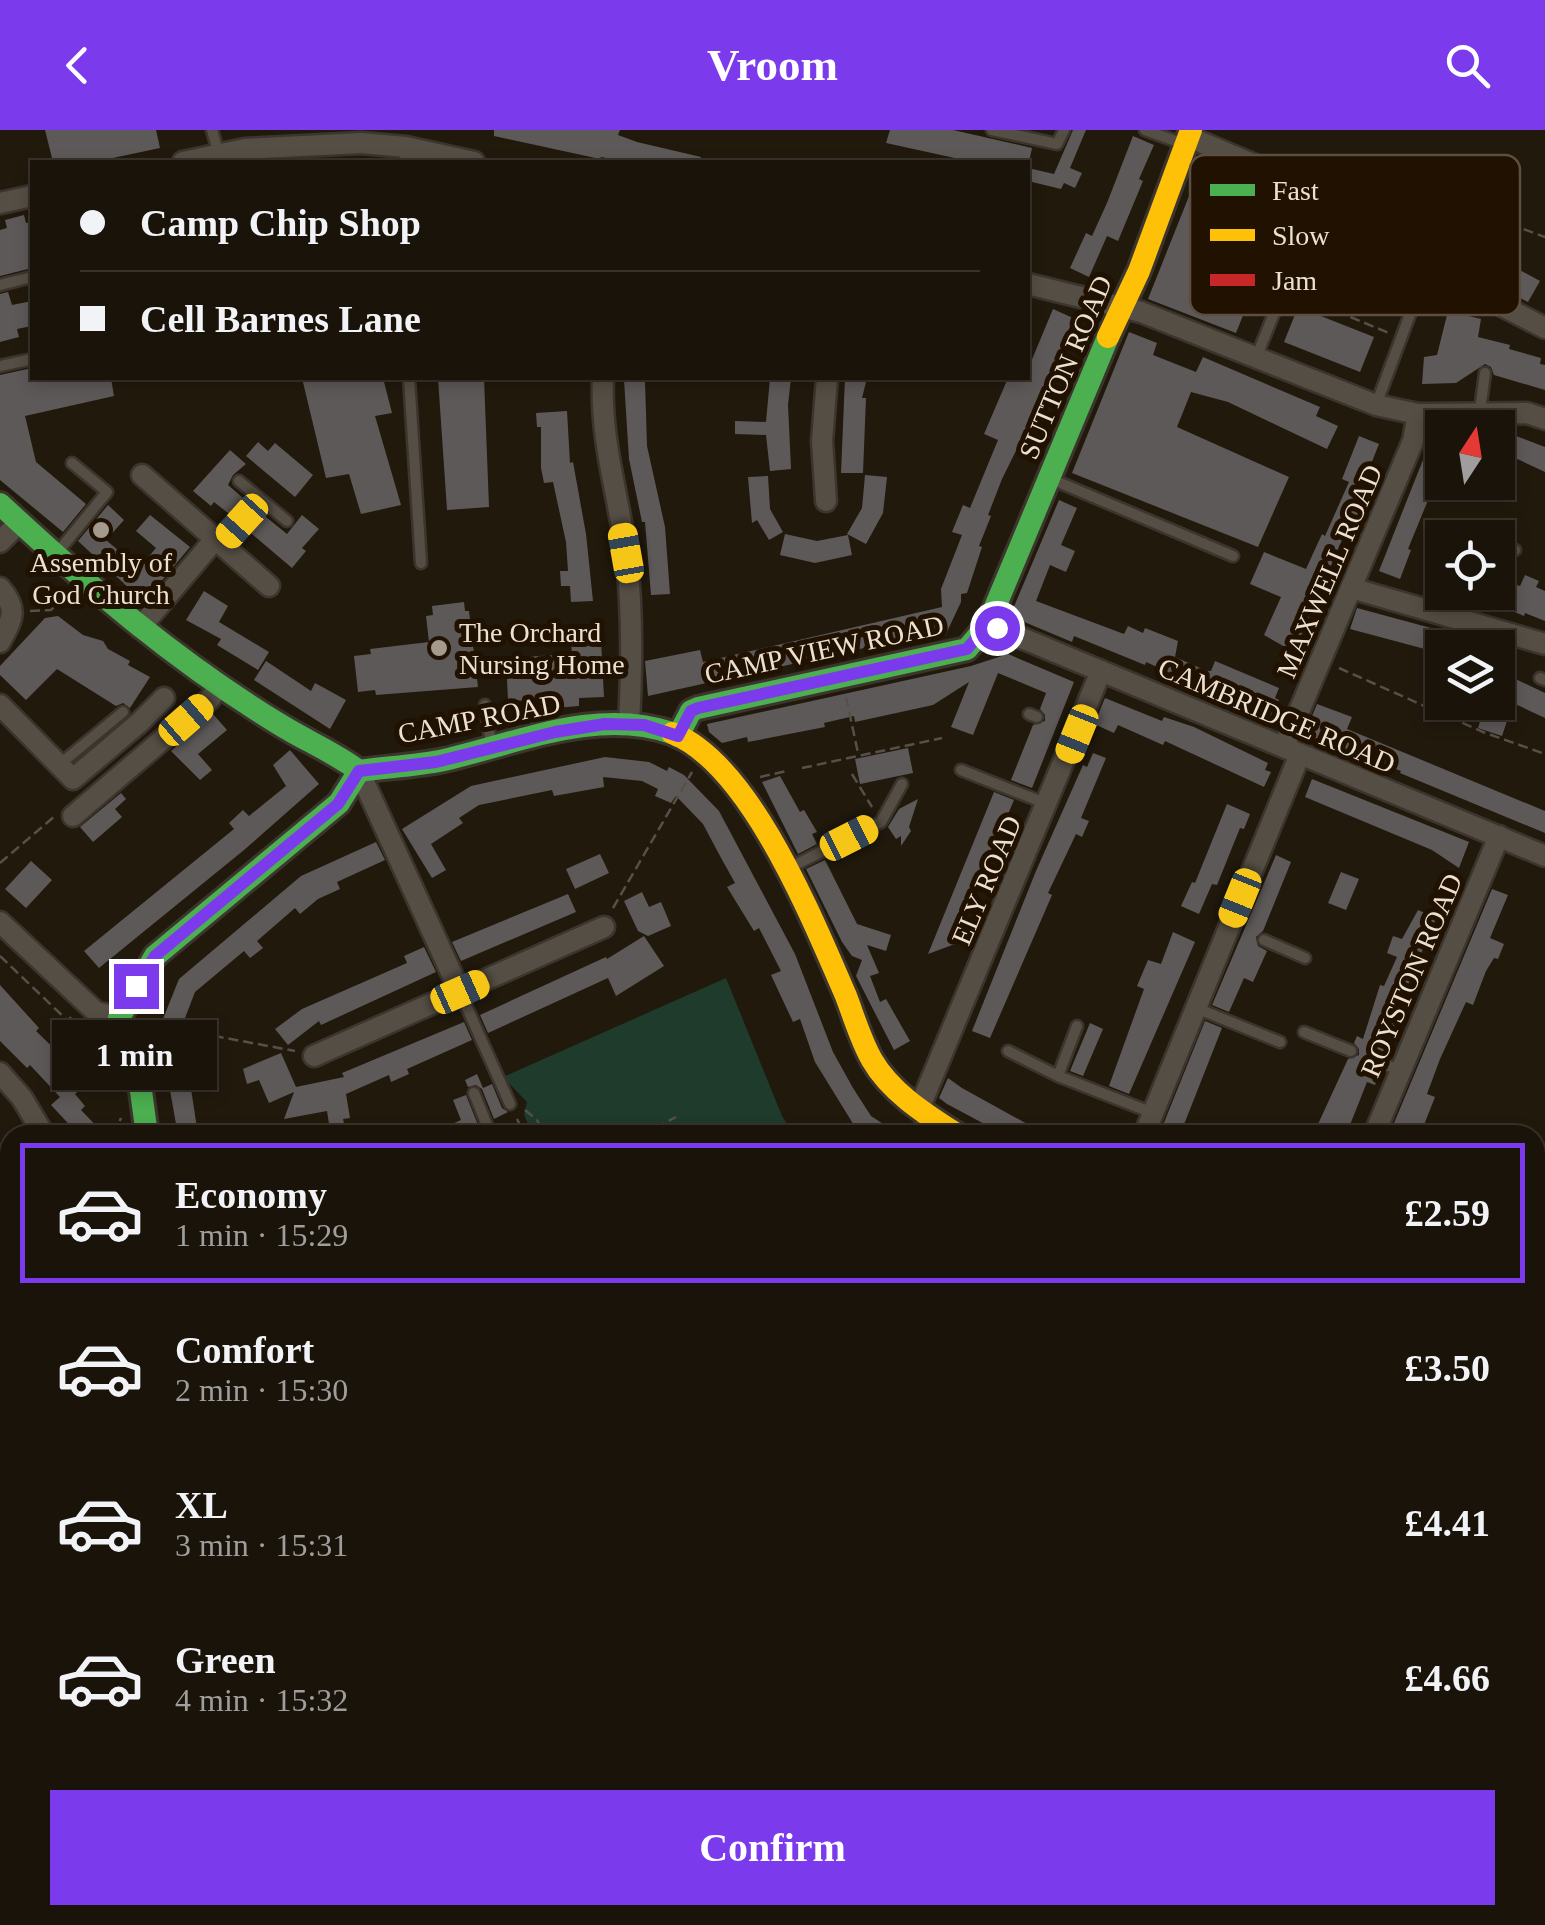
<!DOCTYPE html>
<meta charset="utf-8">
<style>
:root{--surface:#191309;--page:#262017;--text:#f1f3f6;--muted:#9f9e9c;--line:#37322a;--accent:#7c3aed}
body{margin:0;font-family:Georgia,serif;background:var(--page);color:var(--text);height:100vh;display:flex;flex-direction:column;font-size:38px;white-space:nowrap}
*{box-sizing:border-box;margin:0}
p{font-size:32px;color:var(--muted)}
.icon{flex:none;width:55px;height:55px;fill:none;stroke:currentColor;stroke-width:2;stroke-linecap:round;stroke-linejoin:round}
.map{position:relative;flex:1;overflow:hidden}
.panel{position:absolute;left:0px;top:995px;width:1545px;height:800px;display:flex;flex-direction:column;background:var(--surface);border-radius:30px 30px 0 0;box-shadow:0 5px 15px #0003,0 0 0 2px var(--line)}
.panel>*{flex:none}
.guide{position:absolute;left:30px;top:30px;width:1000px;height:220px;border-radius:0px;box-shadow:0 5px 15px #0003,0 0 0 2px var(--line);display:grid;align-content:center;height:220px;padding:0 50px;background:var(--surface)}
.needle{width:65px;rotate:12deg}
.buttons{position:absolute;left:1425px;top:280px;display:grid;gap:20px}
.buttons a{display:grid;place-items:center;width:90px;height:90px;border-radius:0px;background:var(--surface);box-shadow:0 5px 15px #0003,0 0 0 2px var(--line);font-size:50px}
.end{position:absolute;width:45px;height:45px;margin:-22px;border:12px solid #7c3aed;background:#fff;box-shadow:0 0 0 5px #fff}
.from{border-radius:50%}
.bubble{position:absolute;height:70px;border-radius:0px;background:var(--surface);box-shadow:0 5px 15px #0003,0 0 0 2px var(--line);font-size:32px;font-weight:800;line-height:70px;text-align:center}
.car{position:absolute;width:30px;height:60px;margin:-30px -15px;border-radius:12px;box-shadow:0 0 8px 2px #0007;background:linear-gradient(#f5c518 24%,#345 0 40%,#f5c518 0 76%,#345 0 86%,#f5c518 0)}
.guide b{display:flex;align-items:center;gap:35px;height:95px;font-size:38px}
.guide b+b{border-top:2px solid var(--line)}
.guide i{width:25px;height:25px;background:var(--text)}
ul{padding:18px 0 0;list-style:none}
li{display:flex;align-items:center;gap:30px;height:140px;margin:0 20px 15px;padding:0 30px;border:5px solid transparent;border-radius:0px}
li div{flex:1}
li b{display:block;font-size:38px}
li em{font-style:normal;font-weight:800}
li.on{border-color:var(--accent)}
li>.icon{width:90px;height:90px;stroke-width:1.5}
.button{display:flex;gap:20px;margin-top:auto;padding:20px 50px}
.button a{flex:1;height:115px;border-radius:0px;background:var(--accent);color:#fff;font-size:40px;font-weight:800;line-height:115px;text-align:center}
header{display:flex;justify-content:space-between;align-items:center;height:130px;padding:0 50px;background:var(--accent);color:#fff;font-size:45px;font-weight:800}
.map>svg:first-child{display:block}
</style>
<header><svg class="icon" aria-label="back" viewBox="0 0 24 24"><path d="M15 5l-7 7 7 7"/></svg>Vroom<svg class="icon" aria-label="search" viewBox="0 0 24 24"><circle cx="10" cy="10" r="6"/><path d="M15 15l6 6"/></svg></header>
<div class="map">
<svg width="1545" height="1795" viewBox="0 0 1545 1795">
<rect width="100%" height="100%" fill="#21190c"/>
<!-- green -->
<path fill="#1e3b2c" d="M726,848L782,986L794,1005H533L524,985L527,972L503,947Z"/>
<!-- building -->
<g fill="#5e5959">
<path d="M45,0H156L160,18L94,32H53Z"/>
<path d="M494,0H620L618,5L637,12L701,27L700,32H628L601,27L600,29L494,6Z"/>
<path d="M890,0H953L1032,18L1029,32H973L886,13Z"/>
<path d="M1073,0H1086L1070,38L1082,43L1075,58L1064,53L1061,59L1028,51V38L1054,44Z"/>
<path d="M1133,6L1154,15L1139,49L1143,51L1118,111L1107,106L1089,147L1070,138L1086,103L1092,106L1107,73Z"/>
<path d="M1201,36L1292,72L1272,120L1245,111L1235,136L1259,145L1236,203L1148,169Z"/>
<path d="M24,85L26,93L32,92V138L0,146V100L7,98L5,90Z"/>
<path d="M1516,138L1540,151L1528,172L1505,160Z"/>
<path d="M8,162L12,175L32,171V196L17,199L19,207L0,212V164Z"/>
<path d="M1298,177L1374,207L1360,242L1284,212Z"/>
<path d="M1053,179L1073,188L1048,256L1002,349L988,385L991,386L979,416L982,417L967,463L961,464V472L945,506L944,500L936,502L648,566L645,531L700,520L703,532L942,477L941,459L962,405L952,402L963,375L970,378L998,310L984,304L1008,248H1028V239Z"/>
<path d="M1448,181L1481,189L1478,207L1510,215L1509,219L1541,228L1540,234L1545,235V260L1494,245L1491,237L1485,234L1456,253L1422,254L1424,227L1437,225Z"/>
<path d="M1129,202L1157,213L1153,225L1196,242L1203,227L1320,277L1316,286L1338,296L1327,319L1228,272L1191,262L1177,297L1289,347L1258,417L1072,343Z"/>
<path d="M32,238V248H111L114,266L25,286L36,332L86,374L63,402L0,350V245Z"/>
<path d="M302,248H383L392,283L375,286L401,375L361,384L349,344L326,348Z"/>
<path d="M438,248H484L489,377L447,380Z"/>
<path d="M770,248H791L788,275L791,339L770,341L766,305L735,304V291L766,292Z"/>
<path d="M845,248H867L862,268H866L863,343H841Z"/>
<path d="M624,250L645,251L647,316L665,397L670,464L651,465L645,392H642L629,329Z"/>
<path d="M567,281L570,333L573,332L586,404L593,471L571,472L570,456H561L560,441H568L566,412L553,352L544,353L541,338V297H537L536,283Z"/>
<path d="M1498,299L1545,317V342L1498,320Z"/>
<path d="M1359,306L1379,314L1357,369L1367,374L1350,413L1342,410L1294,522L1264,505L1281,467L1250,454L1264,422L1306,439L1322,404L1325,406L1349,352L1342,349Z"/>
<path d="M1432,307L1442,311V336L1408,419L1411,420L1400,449L1379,441Z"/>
<path d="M258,312L268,321L275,313L313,345L295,367L246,326Z"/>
<path d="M230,320L246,334L233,345L228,355L250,374L287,404L302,385L319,399L302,418L306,421L292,438L246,399L250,392L246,384L239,382L233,387L214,372L211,376L193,361Z"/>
<path d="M865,345L887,347L883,383L866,414L847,404L862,378Z"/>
<path d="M768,346L770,379L783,402L769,410L757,390L752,393L748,347Z"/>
<path d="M1059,370L1077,378L1061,415L1075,421L1066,442L1050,435L1036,471L1124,504L1128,496L1143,503L1145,498L1178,511L1175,527L1207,541H1211L1215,531L1279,558L1275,568L1279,570L1270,590L1173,550L1175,545L1146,532L1145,535L1074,506L1072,512L1010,486Z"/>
<path d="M108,375L124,390L106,410L139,438L156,418L136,401L150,385L190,417L144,472L78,411Z"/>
<path d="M785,404L817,411L848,405L852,425L815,433L780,425Z"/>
<path d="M1525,445L1539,451L1536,457L1545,461V491L1525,483L1524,486L1472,464L1498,462V448L1520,456Z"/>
<path d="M204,461L228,476L219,492L269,522L258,540L217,515L221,509L186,490Z"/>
<path d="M464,472L465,481H469L478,557L376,565L375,560L358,562L354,526L371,524L370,519L429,512L426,486L433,485L432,476Z"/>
<path d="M1357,478L1442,501L1436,522L1350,499Z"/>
<path d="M58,486L83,505L103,511L108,519L130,531L128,535L150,547L130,578L123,573L116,576L57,539L26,570L0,545V536L45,488Z"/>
<path d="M601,511L604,567L579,568V576L555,578L554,572L508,570L506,528L572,524L571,512Z"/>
<path d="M1502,520L1515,523L1509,546L1545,563V588L1513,573L1502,606L1478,598L1486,572H1498V537Z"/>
<path d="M1008,524L1074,552L1032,658L1011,650L1033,595L1045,591V585L1040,579L1046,563L998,543L973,605L951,597L969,552L933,575L855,592L854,586L824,593L825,597L748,612L747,607L722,613L709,602L707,594L971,536Z"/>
<path d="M266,531L311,561L315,553L346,570L330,599L254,550Z"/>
<path d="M1105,568L1162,591L1164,587L1194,597L1268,633L1265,640L1271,642L1264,657L1165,611L1163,615L1118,595L1114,603L1094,594Z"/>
<path d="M1317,574L1352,587L1347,599L1545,681V703L1400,643L1401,641L1304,605Z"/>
<path d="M213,584L227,600L198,624L212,640L200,650L171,621Z"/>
<path d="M908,618L913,643L860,654L855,629Z"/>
<path d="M290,620L319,654L244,720L99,838L84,821L234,699L229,693L243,680L249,686L286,656L273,635Z"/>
<path d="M1093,623L1106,628L1081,688L1089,691L1082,707L1076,704L1048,763L1052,765L990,908L972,901L1036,741L1083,635L1087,637Z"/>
<path d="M605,627L649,632L667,641L669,637L684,645L719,681L795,824L833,922L853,958L871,986L900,1005H860L815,932L800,889L793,892L771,845L781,841L759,798L754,801L727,757L735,753L720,726L703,694L676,666L671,673L655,666L658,659L642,651L603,647L604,657L554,666L552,660L479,675L459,688L463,693L431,714L446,740L432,748L402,699L471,656Z"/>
<path d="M780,646L800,682L804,680L817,702L812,704L817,714L798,724L762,652Z"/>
<path d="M1312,649L1469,712L1459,738L1432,720L1305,667Z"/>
<path d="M994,662L1014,670L1000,703L998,702L955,814L928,824Z"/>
<path d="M121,663L126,669L115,679L122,687L93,712L80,697Z"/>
<path d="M918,669L909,697L911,701L901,716V706L896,709L888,697L899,679Z"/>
<path d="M1227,674L1250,684L1244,699L1240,698L1217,755L1212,754L1199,784L1181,776L1192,752L1195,753Z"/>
<path d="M376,712L385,730L337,752L340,759L318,769L300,784L295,778L257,811L263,818L250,828L244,821L195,862L180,901L191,903L193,918L185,919L198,1005H178L159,899L179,849L301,746Z"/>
<path d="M600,724L609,743L575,759L566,739Z"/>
<path d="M1276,725L1291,732L1263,801L1256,807L1258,816L1267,821L1253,852L1244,848L1229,882L1212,875Z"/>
<path d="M825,730L857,794L891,805L886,821L867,815L879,843L870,846L880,872L886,869L910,911L894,920L856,846L862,830L852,826L842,812L806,739Z"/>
<path d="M31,731L52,750L26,778L5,759Z"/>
<path d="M1341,742L1359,749L1346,780L1328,773Z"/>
<path d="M1492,759L1508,765L1490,808L1504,814L1498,829L1494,828L1486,841L1473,875L1466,872L1440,929L1427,964L1435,967L1420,1005H1389Z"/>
<path d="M642,762L649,777L661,772L671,796L648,806L638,801L624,771Z"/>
<path d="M568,764L576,782L461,831L452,812Z"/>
<path d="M1418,780L1436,788L1404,864L1410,866L1387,926L1375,930V937L1380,942L1375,955L1367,952L1346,1005H1313L1348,929L1359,925V919L1354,913L1357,906L1363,909L1380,855L1384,856L1397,827L1387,823L1393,806L1402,809Z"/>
<path d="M1173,802L1195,812L1129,964L1109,956L1144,859L1137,856L1148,830L1161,834Z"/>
<path d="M644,806L664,836L616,866L608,848L488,903L480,885L606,827L607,829Z"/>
<path d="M424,817L436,842L321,895L319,891L288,915L275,899L302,879L407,833L404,826Z"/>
<path d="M0,855L39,898L36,901L72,936L63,944L84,956L75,964L85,976L81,980L105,1005H79L51,975L60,967L30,935L27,938L0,911Z"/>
<path d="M1205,891L1222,898L1183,997L1176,994L1172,1004L1161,1000Z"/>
<path d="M464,892L472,910L407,939L409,944L391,952L389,945L346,964L350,988L343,989L345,998L330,1000L327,981L284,989L294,962L269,973L259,950L247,954L243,939L281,923L296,957L344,947L342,943Z"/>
<path d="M1090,893L1103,899L1083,946L1070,941Z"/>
<path d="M477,944L483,958L492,954L502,978L508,982L494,989L482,959L476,955L468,957L465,950Z"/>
<path d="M948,948L962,958L1047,1005H1005L947,974L939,968Z"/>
<path d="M466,965L482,1005H428L461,990L453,970Z"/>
</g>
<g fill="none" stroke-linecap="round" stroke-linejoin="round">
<!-- lane casing -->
<g stroke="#3c352d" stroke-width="15">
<g id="lane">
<path d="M212,0L219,25"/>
<path d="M992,0L1057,14L1064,0"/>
<path d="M1145,0L1181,13"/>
<path d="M404,32L406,17"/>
<path d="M1256,132L1289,145"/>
<path d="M0,155L32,147"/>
<path d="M1256,228L1310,94"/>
<path d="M0,236L32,229"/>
<path d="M409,248L421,433"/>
<path d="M1376,275L1421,155"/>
<path d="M1480,281L1485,243"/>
<path d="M1051,349L1233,426"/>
<path d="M239,351L287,391"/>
<path d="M221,413L241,391"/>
<path d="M1498,413L1515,420"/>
<path d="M57,423L107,362L72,333"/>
<path d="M1454,487L1464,462"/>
<path d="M1540,548L1545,550"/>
<path d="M485,575L491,613"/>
<path d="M1029,584L1037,587"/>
<path d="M60,634L123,582"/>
<path d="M961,640L1047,674"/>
<path d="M787,739L881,692L902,654"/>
<path d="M1264,810L1305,828"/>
<path d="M460,862L510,974"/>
<path d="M1196,878L1280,912"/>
<path d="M1304,902L1351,921"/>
<path d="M1008,921L1058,946L1077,896"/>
<path d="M1383,934L1400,940"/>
<path d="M1058,946L1153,983"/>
<path d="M474,963L491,1005"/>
<path d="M914,1005L927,985"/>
<path d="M466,1785L470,1795"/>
<path d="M926,1795L927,1785"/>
<path d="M1346,1795L1351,1785"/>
</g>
</g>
<!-- street casing -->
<g stroke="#3c352d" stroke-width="25">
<g id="street">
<path d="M1189,7L1264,39L1426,137L1545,198"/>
<path d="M183,32L245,19L361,13L406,17L474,32"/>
<path d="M0,73L32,66"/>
<path d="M1028,154L1141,182L1376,275L1418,284L1527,283L1545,289"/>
<path d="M603,248C600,309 618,363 626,423C633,479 632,538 629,594"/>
<path d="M142,345L269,456"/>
<path d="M826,371L822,311L827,248"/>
<path d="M0,412L20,392"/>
<path d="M0,458C19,480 12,489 0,512"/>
<path d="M1351,458L1545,514"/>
<path d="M988,494L1545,726"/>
<path d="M140,498L216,408"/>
<path d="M0,575L73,649L140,592L164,568"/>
<path d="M1284,617L1413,311L1418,284"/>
<path d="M359,641L460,862"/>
<path d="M73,686L209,570L221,555"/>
<path d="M0,792L96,882L119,888"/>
<path d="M314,926L604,797"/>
<path d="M0,943L22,968L44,1005"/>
<path d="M919,979L1101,541"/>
<path d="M1144,1005L1300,624"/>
<path d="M1374,1005L1499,706"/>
<path d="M1535,1116L1545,1090"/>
<path d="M0,1156L10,1151"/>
<path d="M0,1301L10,1322"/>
<path d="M1535,1751L1545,1753"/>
<path d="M50,1785L54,1795"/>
<path d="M641,1785L651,1795"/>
<path d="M1371,1785L1385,1795"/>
<path d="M1441,1795L1444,1785"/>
</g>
</g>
<!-- fast casing -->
<g stroke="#3c352d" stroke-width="28">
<g id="fast">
<path d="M0,374C87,455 177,532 279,594C306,611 334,622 359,641C387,637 416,636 444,630C518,613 597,577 672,603"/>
<path d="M678,606L691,581L698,578L967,519L988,494L1108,207"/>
<path d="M147,1005L141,961L119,888L155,826L339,673L359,641"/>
<path d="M1535,1536L1545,1539"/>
</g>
</g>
<!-- slow casing -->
<g stroke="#3c352d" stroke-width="28">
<g id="slow">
<path d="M1108,207L1139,141L1191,0"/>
<path d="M672,603C751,634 813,791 846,866C854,887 861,911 872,930C891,963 927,985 958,1005"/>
</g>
</g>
<!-- jam casing -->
<g stroke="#3c352d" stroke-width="28">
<path id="jam" d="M347,1785L351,1795"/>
</g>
<!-- path -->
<g stroke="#575048" stroke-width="2.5" stroke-dasharray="10 5" stroke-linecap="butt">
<path d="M1309,42L1403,49L1472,80L1545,107"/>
<path d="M1309,140L1399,177"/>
<path d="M1295,164L1389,203"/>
<path d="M1309,169L1339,165L1352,179L1384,173"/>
<path d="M30,481L51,480L65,465"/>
<path d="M1339,538L1483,602L1545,624"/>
<path d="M846,567L858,623"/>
<path d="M802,638L942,608"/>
<path d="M852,644L872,677"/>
<path d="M760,647L787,641"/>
<path d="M0,733L56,685"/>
<path d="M613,778L692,642"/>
<path d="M0,826L68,891L71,887"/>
<path d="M146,888L145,893L295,921"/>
<path d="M525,980L537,990L545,1005"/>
<path d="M517,989L525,1005"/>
<path d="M114,1005L121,988"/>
<path d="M642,1005L676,987"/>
<path d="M1202,1785L1214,1795"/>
<path d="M1227,1785L1237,1795"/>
<path d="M1227,1795L1235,1785"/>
</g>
<!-- lane -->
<use href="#lane" stroke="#544e44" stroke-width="10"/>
<!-- street -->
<use href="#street" stroke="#544e44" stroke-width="20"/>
<!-- fast -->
<use href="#fast" stroke="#4caf50" stroke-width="22"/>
<!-- slow -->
<use href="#slow" stroke="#ffc107" stroke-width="22"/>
<!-- jam -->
<use href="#jam" stroke="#c62828" stroke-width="22"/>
</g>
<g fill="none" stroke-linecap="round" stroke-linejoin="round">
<!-- route -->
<path stroke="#7c3aed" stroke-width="12" d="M136,856L155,826L338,674L359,641L436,632L555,602L605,594L644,595L678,606L691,581L698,578L967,519L988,494L997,498"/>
</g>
<!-- markers -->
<g fill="#a49a8d" stroke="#201100" stroke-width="4">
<circle cx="101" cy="400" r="10"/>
<circle cx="439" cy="518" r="10"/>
</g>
<g text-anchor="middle" stroke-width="10" stroke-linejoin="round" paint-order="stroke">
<!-- street labels -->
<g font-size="28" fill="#ebe0d2" stroke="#201100">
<text transform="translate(1065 237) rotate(-67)" y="10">SUTTON ROAD</text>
<text transform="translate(1329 441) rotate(-67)" y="10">MAXWELL ROAD</text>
<text transform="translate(824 519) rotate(-12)" y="10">CAMP VIEW ROAD</text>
<text transform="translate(1277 585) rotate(23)" y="10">CAMBRIDGE ROAD</text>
<text transform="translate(479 588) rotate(-11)" y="10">CAMP ROAD</text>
<text transform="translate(986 750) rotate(-67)" y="10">ELY ROAD</text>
<text transform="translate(1411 845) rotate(-67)" y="10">ROYSTON ROAD</text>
</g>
<!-- poi labels -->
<g font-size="28" fill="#ebe0d2" stroke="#201100">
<text x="101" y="442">Assembly of<tspan x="101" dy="32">God Church</tspan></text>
<text x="459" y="512" text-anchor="start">The Orchard<tspan x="459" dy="32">Nursing Home</tspan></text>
</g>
</g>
<!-- legend -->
<rect x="1190" y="25" width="330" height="160" rx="15" fill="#201100" stroke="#5d4f3f" stroke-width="2.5"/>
<rect x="1210" y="54" width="45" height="12" fill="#4caf50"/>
<rect x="1210" y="99" width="45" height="12" fill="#ffc107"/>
<rect x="1210" y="144" width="45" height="12" fill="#c62828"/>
<g font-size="28" fill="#ebe0d2">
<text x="1272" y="70">Fast</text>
<text x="1272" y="115">Slow</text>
<text x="1272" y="160">Jam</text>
</g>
</svg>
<div class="buttons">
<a><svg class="needle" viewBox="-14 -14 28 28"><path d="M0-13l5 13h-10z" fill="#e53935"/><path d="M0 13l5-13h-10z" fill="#9f9e9c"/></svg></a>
<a><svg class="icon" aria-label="locate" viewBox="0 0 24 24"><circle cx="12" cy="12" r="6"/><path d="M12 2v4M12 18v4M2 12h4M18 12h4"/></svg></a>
<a><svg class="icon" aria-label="layers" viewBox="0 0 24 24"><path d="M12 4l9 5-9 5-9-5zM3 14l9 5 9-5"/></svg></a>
</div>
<i class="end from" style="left:997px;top:498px"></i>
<i class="end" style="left:136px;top:856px"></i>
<div class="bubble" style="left:52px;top:890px;width:165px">1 min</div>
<i class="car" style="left:242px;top:391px;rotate:222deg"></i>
<i class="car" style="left:626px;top:423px;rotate:350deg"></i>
<i class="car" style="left:186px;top:590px;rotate:49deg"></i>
<i class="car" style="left:1077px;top:604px;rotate:202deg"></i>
<i class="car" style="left:849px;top:708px;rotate:63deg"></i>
<i class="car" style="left:1240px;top:768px;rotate:202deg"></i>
<i class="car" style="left:460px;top:862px;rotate:66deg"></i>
<div class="guide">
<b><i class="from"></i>Camp Chip Shop</b>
<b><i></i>Cell Barnes Lane</b>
</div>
<section class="panel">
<ul>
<li class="on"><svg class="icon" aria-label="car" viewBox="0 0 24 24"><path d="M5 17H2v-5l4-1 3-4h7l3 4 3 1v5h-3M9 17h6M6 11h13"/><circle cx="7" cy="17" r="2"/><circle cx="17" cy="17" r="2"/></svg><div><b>Economy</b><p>1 min · 15:29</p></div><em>£2.59</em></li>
<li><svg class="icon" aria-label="car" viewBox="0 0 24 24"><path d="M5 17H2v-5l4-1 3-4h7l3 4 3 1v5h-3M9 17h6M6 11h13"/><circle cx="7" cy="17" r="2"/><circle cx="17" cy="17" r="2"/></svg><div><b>Comfort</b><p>2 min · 15:30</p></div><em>£3.50</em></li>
<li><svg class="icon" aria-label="car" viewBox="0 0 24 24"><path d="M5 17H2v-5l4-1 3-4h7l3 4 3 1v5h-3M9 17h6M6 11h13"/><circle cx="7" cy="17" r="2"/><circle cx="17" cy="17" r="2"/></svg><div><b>XL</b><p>3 min · 15:31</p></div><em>£4.41</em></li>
<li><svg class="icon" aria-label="car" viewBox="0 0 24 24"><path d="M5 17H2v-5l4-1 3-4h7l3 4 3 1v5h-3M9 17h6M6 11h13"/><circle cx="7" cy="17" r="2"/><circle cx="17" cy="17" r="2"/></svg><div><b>Green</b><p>4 min · 15:32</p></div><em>£4.66</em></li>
</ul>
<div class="button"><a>Confirm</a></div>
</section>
</div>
